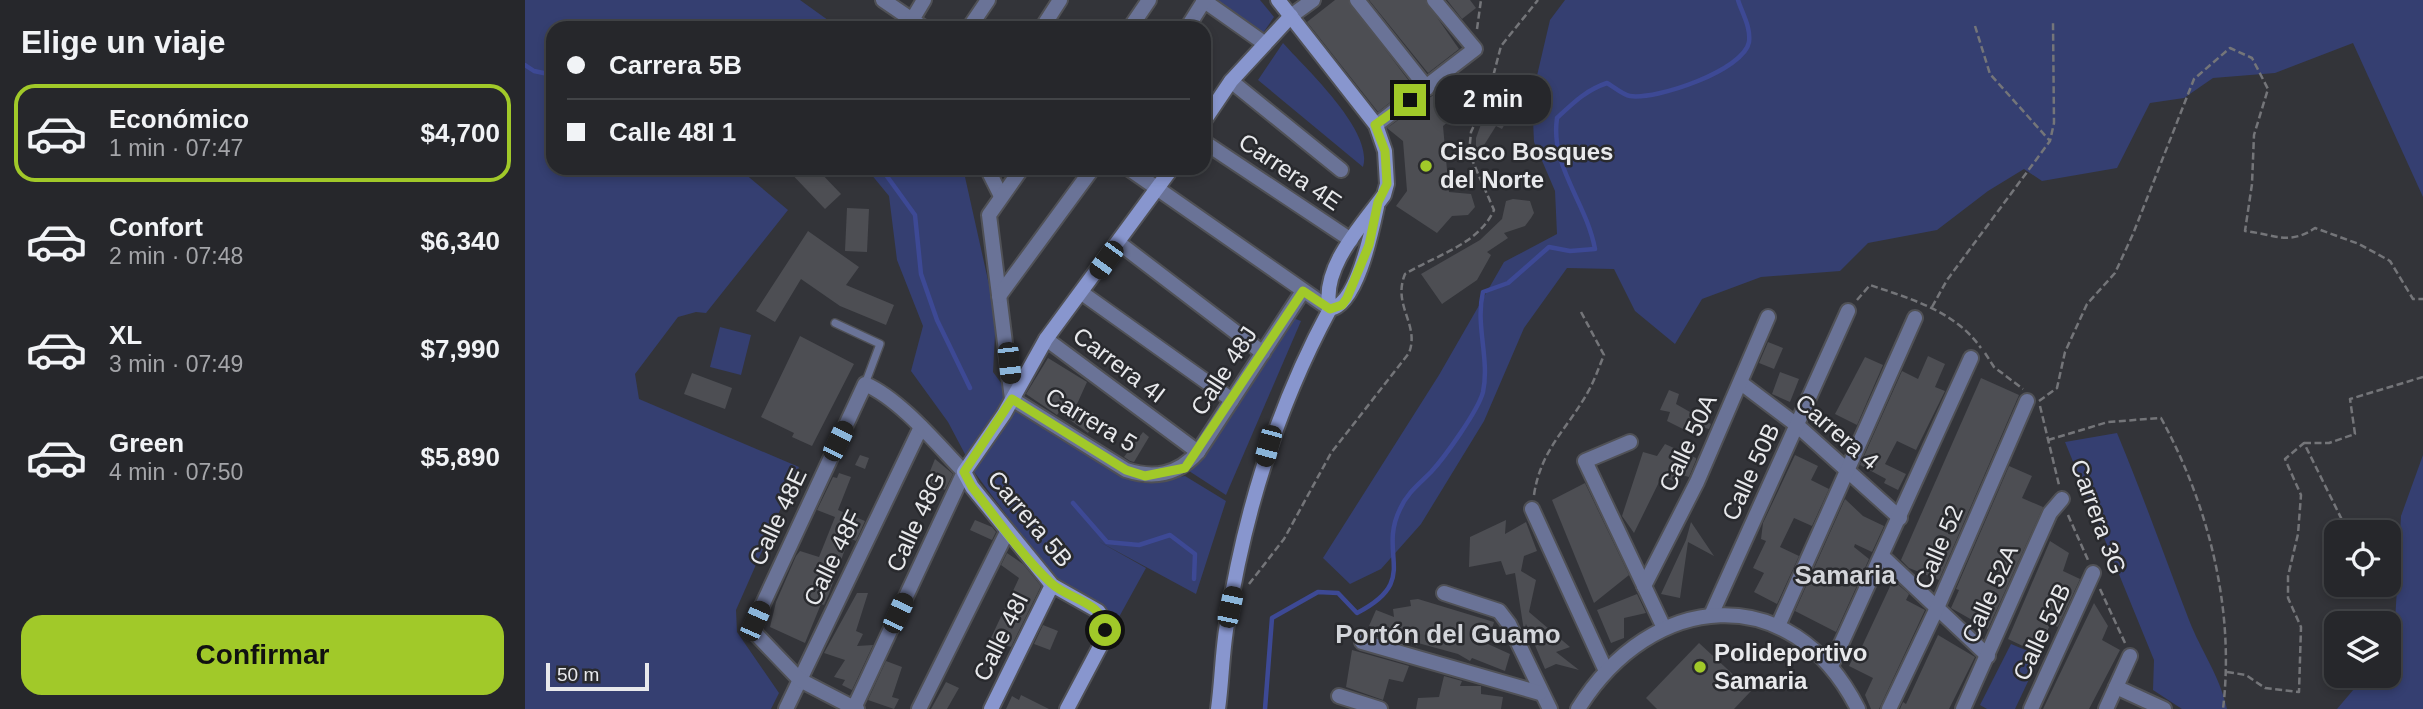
<!DOCTYPE html>
<html lang="es">
<meta charset="utf-8">
<style>
:root{--surface:#26272b;--page:#323337;--text:#f1f3f6;--muted:#a4a5a9;--line:#424447;--accent:#a1c929}
body{margin:0;font-family:Helvetica,sans-serif;background:var(--page);color:var(--text);height:100vh;display:flex;flex-direction:column;font-size:26px;white-space:nowrap}
*{box-sizing:border-box;margin:0}
p{font-size:23px;color:var(--muted)}
.icon{flex:none;width:38px;height:38px;fill:none;stroke:currentColor;stroke-width:2;stroke-linecap:round;stroke-linejoin:round}
.map{position:relative;flex:1;overflow:hidden}
.drawer{display:flex;flex-direction:column;background:var(--surface);width:525px}
.drawer>*{flex:none}
.guide{position:absolute;left:21px;top:21px;width:665px;height:154px;border-radius:21px;box-shadow:0 4px 10px #0003,0 0 0 2px var(--line);display:grid;align-content:center;height:154px;padding:0 21px;background:var(--surface)}
.fabs{position:absolute;left:1799px;top:520px;display:grid;gap:14px}
.fabs a{display:grid;place-items:center;width:77px;height:77px;border-radius:14px;background:var(--surface);box-shadow:0 4px 10px #0003,0 0 0 2px var(--line);font-size:35px}
.scale{position:absolute;left:21px;bottom:18px;width:103px;box-sizing:border-box;padding-left:7px;border:4px solid #e8e9ec;border-top:0;font-size:19px;line-height:24px;white-space:nowrap;color:#e8e9ec;-webkit-text-stroke:5px #292a2e;paint-order:stroke}
.end{position:absolute;width:32px;height:32px;margin:-16px;border:9px solid #a1c929;background:#111;box-shadow:0 0 0 4px #111}
.from{border-radius:50%}
.bubble{position:absolute;height:49px;border-radius:21px;background:var(--surface);box-shadow:0 4px 10px #0003,0 0 0 2px var(--line);font-size:23px;font-weight:600;line-height:49px;text-align:center}
.car{position:absolute;width:21px;height:42px;margin:-21px -10px;border-radius:9px;box-shadow:0 0 5px 2px #0007;background:linear-gradient(#222 24%,#8ab4d8 0 40%,#222 0 76%,#8ab4d8 0 86%,#222 0)}
.guide b{display:flex;align-items:center;gap:24px;height:66px;font-size:26px}
.guide b+b{border-top:2px solid var(--line)}
.guide i{width:18px;height:18px;background:var(--text)}
ul{padding:0;list-style:none}
li{display:flex;align-items:center;gap:21px;height:98px;margin:0 14px 10px;padding:0 7px;border:4px solid transparent;border-radius:21px}
li div{flex:1}
li b{display:block;font-size:26px}
li em{font-style:normal;font-weight:600}
li.selected{border-color:var(--accent)}
li>.icon{width:63px;height:63px;stroke-width:1.5}
h2{padding:0 21px;font-size:32px;line-height:84px}
.primary-button{display:flex;gap:14px;margin-top:auto;padding:14px 21px}
.primary-button a{flex:1;height:80px;border-radius:21px;background:var(--accent);color:#111;font-size:28px;font-weight:600;line-height:80px;text-align:center}
main{display:flex;flex:1;min-height:0}
.map>svg:first-child{display:block}
</style>
<main>
<section class="drawer">
<h2>Elige un viaje</h2>
<ul>
<li class="selected"><svg class="icon" aria-label="car" viewBox="0 0 24 24"><path d="M5 17H2v-5l4-1 3-4h7l3 4 3 1v5h-3M9 17h6M6 11h13"/><circle cx="7" cy="17" r="2"/><circle cx="17" cy="17" r="2"/></svg><div><b>Económico</b><p>1 min · 07:47</p></div><em>$4,700</em></li>
<li><svg class="icon" aria-label="car" viewBox="0 0 24 24"><path d="M5 17H2v-5l4-1 3-4h7l3 4 3 1v5h-3M9 17h6M6 11h13"/><circle cx="7" cy="17" r="2"/><circle cx="17" cy="17" r="2"/></svg><div><b>Confort</b><p>2 min · 07:48</p></div><em>$6,340</em></li>
<li><svg class="icon" aria-label="car" viewBox="0 0 24 24"><path d="M5 17H2v-5l4-1 3-4h7l3 4 3 1v5h-3M9 17h6M6 11h13"/><circle cx="7" cy="17" r="2"/><circle cx="17" cy="17" r="2"/></svg><div><b>XL</b><p>3 min · 07:49</p></div><em>$7,990</em></li>
<li><svg class="icon" aria-label="car" viewBox="0 0 24 24"><path d="M5 17H2v-5l4-1 3-4h7l3 4 3 1v5h-3M9 17h6M6 11h13"/><circle cx="7" cy="17" r="2"/><circle cx="17" cy="17" r="2"/></svg><div><b>Green</b><p>4 min · 07:50</p></div><em>$5,890</em></li>
</ul>
<div class="primary-button"><a>Confirmar</a></div>
</section>
<div class="map">
<svg width="1898" height="709" viewBox="0 0 1898 709">
<rect width="100%" height="100%" fill="#333439"/>
<!-- green -->
<g fill="#353f71">
<path d="M0,0H275L314,28H28V168H213L263,210L181,313L171,312L153,317L110,374L114,399L274,467L211,610L212,632L254,693L246,709H0Z"/>
<path d="M685,0H735L749,17L736,36Z"/>
<path d="M1040,0H1898V197L1828,43L1750,73L1688,78L1659,98L1625,103L1592,168L1517,181L1499,169L1463,191L1412,230L1343,243L1315,271L1236,277L1177,299L1150,344L1110,311L1089,269L1042,268L999,328L959,421L896,524L856,569L825,584L798,558L914,375L979,262L1032,234L1030,191L1009,142L1007,97L1025,20Z"/>
<path d="M758,43C781,69 849,131 838,167L733,80Z"/>
<path d="M341,168H438L471,316L468,372L499,414L598,477L618,483L660,476L701,501L671,594L573,541L621,568L594,617L531,581L450,473L423,422L386,371L398,326L372,260L364,196Z"/>
<path d="M768,318L776,321L701,495L664,471Z"/>
<path d="M195,327L226,335L216,375L185,367Z"/>
<path d="M1592,433C1618,495 1640,558 1664,620C1676,651 1695,676 1702,709H1657L1628,690L1629,660L1540,442Z"/>
<path d="M1898,455V709H1812L1840,676H1864V647L1869,640L1876,516Z"/>
<path d="M1486,644L1515,656L1490,709H1462L1455,705Z"/>
</g>
<g fill="none" stroke-linecap="round" stroke-linejoin="round">
<!-- stream -->
<g stroke="#3d4995" stroke-width="4.5">
<path d="M0,65L9,71L28,75"/>
<path d="M356,168L390,215L396,274L412,320L445,388"/>
<path d="M548,503L582,542L614,545L645,535L670,554L669,579"/>
<path d="M740,709L747,618L793,592L813,593L832,613C896,580 852,556 875,509C882,493 894,484 906,472C919,458 953,411 958,392C965,359 950,325 958,292L983,283L1024,247L1045,251L1070,249C1061,201 1025,167 1032,118C1048,103 1061,90 1082,83C1089,87 1098,95 1105,96C1132,100 1219,70 1224,42C1226,27 1217,13 1213,0"/>
</g>
</g>
<!-- building -->
<g fill="#4d4e53">
<path d="M810,0H823L887,85L853,112L782,22Z"/>
<path d="M844,0H900L934,49L903,73Z"/>
<path d="M922,0H945L951,8L937,19Z"/>
<path d="M976,81L985,87L987,111L977,129L971,126L951,158V138L964,102L969,104Z"/>
<path d="M924,84L920,107L924,121L918,126L924,192L946,194L950,207L943,215L927,216L912,233L871,206L882,191L878,141L862,128Z"/>
<path d="M261,168H291L316,194L300,209Z"/>
<path d="M988,199L1005,201L1009,213L1006,218L1000,226L979,233L983,238L962,252L966,255L952,280L917,304L896,274L955,240L977,219L981,201Z"/>
<path d="M322,208L344,209L342,252L320,251Z"/>
<path d="M283,231L334,267L321,285L369,305L361,325L315,306L276,279L250,322L231,311Z"/>
<path d="M275,336L329,364L287,446L267,437L269,433L236,417Z"/>
<path d="M1243,342L1258,348L1249,369L1234,363Z"/>
<path d="M1403,356L1420,364L1410,387L1420,391L1391,450L1372,441L1360,464L1381,474L1373,490L1359,483L1361,479L1335,465L1377,371L1393,379Z"/>
<path d="M1340,357L1358,365L1332,425L1310,414Z"/>
<path d="M523,358L562,382L552,404L573,416L563,433L534,412L532,415L501,394Z"/>
<path d="M1255,372L1274,379L1265,402L1247,394Z"/>
<path d="M167,373L207,388L200,409L159,394Z"/>
<path d="M1456,378L1494,395L1414,580L1384,568L1376,560Z"/>
<path d="M1144,390L1154,394L1151,404L1186,424L1184,429L1166,424L1162,431L1142,421L1145,412L1135,410Z"/>
<path d="M618,432L624,437L609,462L605,461L599,457Z"/>
<path d="M1140,444L1171,458V460L1164,477L1157,475L1152,483L1137,476L1109,533L1097,516L1118,452L1132,456Z"/>
<path d="M335,455L344,458L340,469L330,465Z"/>
<path d="M1270,455L1293,466L1286,480L1304,489L1287,526L1269,518L1255,547L1274,556L1252,604L1229,592L1239,573L1228,568L1241,541L1236,539L1238,523Z"/>
<path d="M410,459L428,474L420,490L401,481Z"/>
<path d="M1484,466L1507,476L1497,498L1518,507L1463,629L1426,608L1434,590L1431,589Z"/>
<path d="M314,473L326,477L313,510L340,521L331,541L324,538L304,594L299,605L296,604L280,643L245,627L251,602L271,556L275,551L294,557L310,517L292,510L308,477L312,478Z"/>
<path d="M1060,483L1104,575L1069,603L1027,500Z"/>
<path d="M1320,499L1338,516L1359,526L1347,552L1330,544L1329,547L1344,559L1311,632L1270,611Z"/>
<path d="M450,520L467,527L471,532L467,540L445,530Z"/>
<path d="M981,520L980,534L1001,522L1012,551L999,556L996,571L1011,580L1004,612L1045,647L1031,652L1054,670L1031,664L1020,669L1001,624L999,631L990,573L981,575L976,561L944,567L945,537Z"/>
<path d="M1166,522L1189,556L1163,542L1155,598L1136,594L1161,540Z"/>
<path d="M1525,541L1544,553L1538,571L1555,579L1533,627L1526,624L1522,631L1514,627L1502,648L1483,639Z"/>
<path d="M482,553L498,564L516,586L486,647L465,640L494,578L476,565Z"/>
<path d="M1368,580L1384,594L1381,600L1400,610L1354,709H1346L1340,695L1348,678L1324,666L1329,656L1332,657Z"/>
<path d="M332,593H343L331,631L338,634L332,646L348,645L327,690L317,685L320,680L309,677L320,660L299,653Z"/>
<path d="M1112,594L1121,613L1099,618V638L1086,643L1072,610Z"/>
<path d="M893,599L969,622L963,644L985,654L980,671L947,658L945,661L933,654L893,643L892,646L866,631L865,634L844,626L851,610L869,617L868,609L886,606L885,600Z"/>
<path d="M1569,603L1583,626L1577,640L1595,650L1564,709H1518Z"/>
<path d="M518,625L533,631L525,650L509,644Z"/>
<path d="M1413,635L1450,657L1424,709H1375L1378,702L1381,704Z"/>
<path d="M1174,643L1226,691L1209,709H1132L1121,698Z"/>
<path d="M827,650L884,666L878,682L864,679L858,700L821,687Z"/>
<path d="M361,661L377,667L367,697L374,699L369,709L343,700Z"/>
<path d="M919,676L937,681L935,686H956V694L978,697L976,709H891L893,698L914,697Z"/>
<path d="M421,682L434,688L422,709H406Z"/>
<path d="M496,695L524,709H481L487,696L494,700Z"/>
</g>
<g fill="none" stroke-linecap="round" stroke-linejoin="round">
<!-- lane casing -->
<g stroke="#505156" stroke-width="10">
<path id="lane" d="M310,323L355,344L340,384"/>
</g>
<!-- street casing -->
<g stroke="#505156" stroke-width="18">
<g id="street">
<path d="M358,0L399,28"/>
<path d="M678,0L739,43"/>
<path d="M832,0L902,88"/>
<path d="M766,16L788,0"/>
<path d="M387,20L399,0"/>
<path d="M444,28L463,0"/>
<path d="M517,28L535,0"/>
<path d="M605,28L624,0"/>
<path d="M662,28L679,1"/>
<path d="M706,81L816,170"/>
<path d="M851,125L950,49L909,0"/>
<path d="M679,142L826,240"/>
<path d="M462,168L476,196"/>
<path d="M497,168L464,215L487,399L601,470C629,479 653,475 673,452L778,291"/>
<path d="M603,168L805,309"/>
<path d="M594,243L738,353"/>
<path d="M557,293L707,400"/>
<path d="M474,296L568,168"/>
<path d="M521,339L673,452"/>
<path d="M1216,383L1273,426L1375,518"/>
<path d="M1105,442L1060,461L1139,628"/>
<path d="M1007,509L1081,671"/>
<path d="M1357,556L1463,656"/>
<path d="M1119,586L1172,482L1243,317"/>
<path d="M919,593L974,611L984,624L1025,709"/>
<path d="M1187,613L1323,311"/>
<path d="M1253,626L1390,318"/>
<path d="M837,642L1015,693"/>
<path d="M1306,666L1446,358"/>
<path d="M1591,687L1639,709"/>
<path d="M814,696L855,709"/>
<path d="M261,709L396,427"/>
<path d="M329,709V708L439,472C412,444 375,399 340,384L230,621L229,632L275,680L329,708L332,709"/>
<path d="M394,709L482,532"/>
<path d="M1053,709C1126,591 1266,577 1333,709"/>
<path d="M1364,709L1412,608L1502,401"/>
<path d="M1438,709L1525,513L1537,499"/>
<path d="M1506,709L1568,573"/>
<path d="M1581,709L1605,656"/>
</g>
</g>
<!-- secondary casing -->
<g stroke="#505156" stroke-width="18">
<g id="secondary">
<path d="M753,0L851,125L860,151L862,184L859,195C837,225 795,269 805,309"/>
<path d="M679,121L706,81L766,16"/>
<path d="M805,309C832,305 847,230 852,207"/>
<path d="M466,709L527,585"/>
<path d="M542,709L578,641L579,620L573,611L527,585L447,487L439,472L479,414L521,339L647,168"/>
<path d="M693,709C697,681 697,652 702,624C719,514 752,407 805,309"/>
</g>
</g>
<!-- path -->
<g stroke="#747579" stroke-width="2.5" stroke-dasharray="7 3.5" stroke-linecap="butt">
<path d="M1450,26L1465,74L1525,141"/>
<path d="M952,29L956,0"/>
<path d="M1332,300L1345,285C1386,299 1430,311 1456,348"/>
<path d="M1407,307L1422,280L1525,141L1529,123L1528,23"/>
<path d="M1460,353L1469,367L1498,389"/>
<path d="M1514,401L1532,388L1540,352L1562,304L1590,273L1608,234L1669,79L1705,48L1727,58L1743,89L1729,135L1727,184L1720,231C1748,234 1764,246 1790,228L1834,244L1865,261L1888,299H1898"/>
<path d="M1515,406L1534,485"/>
<path d="M1523,440L1583,422L1636,418C1684,506 1710,610 1698,709"/>
<path d="M1779,443H1804L1830,434L1825,399L1898,377"/>
<path d="M1009,495C1016,448 1043,429 1064,390C1070,379 1074,367 1079,355L1056,312"/>
<path d="M1543,515L1563,560"/>
<path d="M724,584L759,539L806,453L884,353C895,324 867,306 880,274C911,255 953,245 969,210L944,153L946,132L964,92L976,46L1013,0"/>
<path d="M1575,589L1600,643"/>
<path d="M1702,672L1721,675L1740,688L1774,692L1776,627L1763,598V576L1773,534L1776,495L1760,459L1779,443L1823,532"/>
</g>
<!-- lane -->
<use href="#lane" stroke="#6a7397" stroke-width="7"/>
<!-- street -->
<use href="#street" stroke="#6a7397" stroke-width="14"/>
<!-- secondary -->
<use href="#secondary" stroke="#8896ce" stroke-width="14"/>
</g>
<g fill="none" stroke-linecap="round" stroke-linejoin="round">
<!-- route -->
<path stroke="#a1c929" stroke-width="9" d="M580,630C578,601 544,600 526,583C497,556 472,519 447,487L439,472L487,399L601,470L620,476L660,468L778,291L805,309L817,305L822,298L844,245L853,202L862,184L860,151L850,125L885,100"/>
</g>
<!-- markers -->
<g fill="#a1c929" stroke="#292a2e" stroke-width="2.5">
<circle cx="901" cy="166" r="7"/>
<circle cx="1175" cy="667" r="7"/>
</g>
<g text-anchor="middle" stroke-width="5" stroke-linejoin="round" paint-order="stroke">
<!-- poi labels -->
<g font-size="24" font-weight="bold" fill="#e8e9ec" stroke="#292a2e" text-anchor="start">
<text x="915" y="160">Cisco Bosques<tspan x="915" dy="28">del Norte</tspan></text>
<text x="1189" y="661">Polideportivo<tspan x="1189" dy="28">Samaria</tspan></text>
</g>
<!-- street labels -->
<g font-size="24" fill="#e8e9ec" stroke="#292a2e">
<text transform="translate(765 172) rotate(34)" y="8">Carrera 4E</text>
<text transform="translate(594 365) rotate(37)" y="8">Carrera 4I</text>
<text transform="translate(699 371) rotate(-57)" y="8">Calle 48J</text>
<text transform="translate(566 420) rotate(31)" y="8">Carrera 5</text>
<text transform="translate(1312 432) rotate(41)" y="8">Carrera 4</text>
<text transform="translate(1163 443) rotate(-65)" y="8">Calle 50A</text>
<text transform="translate(1226 472) rotate(-65)" y="8">Calle 50B</text>
<text transform="translate(253 517) rotate(-65)" y="8">Calle 48E</text>
<text transform="translate(1573 517) rotate(70)" y="8">Carrera 3G</text>
<text transform="translate(505 519) rotate(50)" y="8">Carrera 5B</text>
<text transform="translate(391 522) rotate(-65)" y="8">Calle 48G</text>
<text transform="translate(1414 547) rotate(-67)" y="8">Calle 52</text>
<text transform="translate(308 558) rotate(-64)" y="8">Calle 48F</text>
<text transform="translate(1465 594) rotate(-66)" y="8">Calle 52A</text>
<text transform="translate(1517 632) rotate(-65)" y="8">Calle 52B</text>
<text transform="translate(476 637) rotate(-64)" y="8">Calle 48I</text>
</g>
<!-- neighbourhood labels -->
<g font-size="26" font-weight="bold" fill="#d3d5da" stroke="#292a2e">
<text x="1320" y="584">Samaria</text>
<text x="923" y="643">Portón del Guamo</text>
</g>
</g>
</svg>
<div class="fabs">
<a><svg class="icon" aria-label="locate" viewBox="0 0 24 24"><circle cx="12" cy="12" r="6"/><path d="M12 2v4M12 18v4M2 12h4M18 12h4"/></svg></a>
<a><svg class="icon" aria-label="layers" viewBox="0 0 24 24"><path d="M12 4l9 5-9 5-9-5zM3 14l9 5 9-5"/></svg></a>
</div>
<div class="scale">50 m</div>
<i class="end from" style="left:580px;top:630px"></i>
<i class="end" style="left:885px;top:100px"></i>
<div class="bubble" style="left:910px;top:75px;width:116px">2 min</div>
<i class="car" style="left:581px;top:260px;rotate:216deg"></i>
<i class="car" style="left:484px;top:363px;rotate:174deg"></i>
<i class="car" style="left:313px;top:441px;rotate:26deg"></i>
<i class="car" style="left:743px;top:446px;rotate:195deg"></i>
<i class="car" style="left:705px;top:607px;rotate:12deg"></i>
<i class="car" style="left:373px;top:613px;rotate:25deg"></i>
<i class="car" style="left:230px;top:621px;rotate:24deg"></i>
<div class="guide">
<b><i class="from"></i>Carrera 5B</b>
<b><i></i>Calle 48I 1</b>
</div>
</div>
</main>
